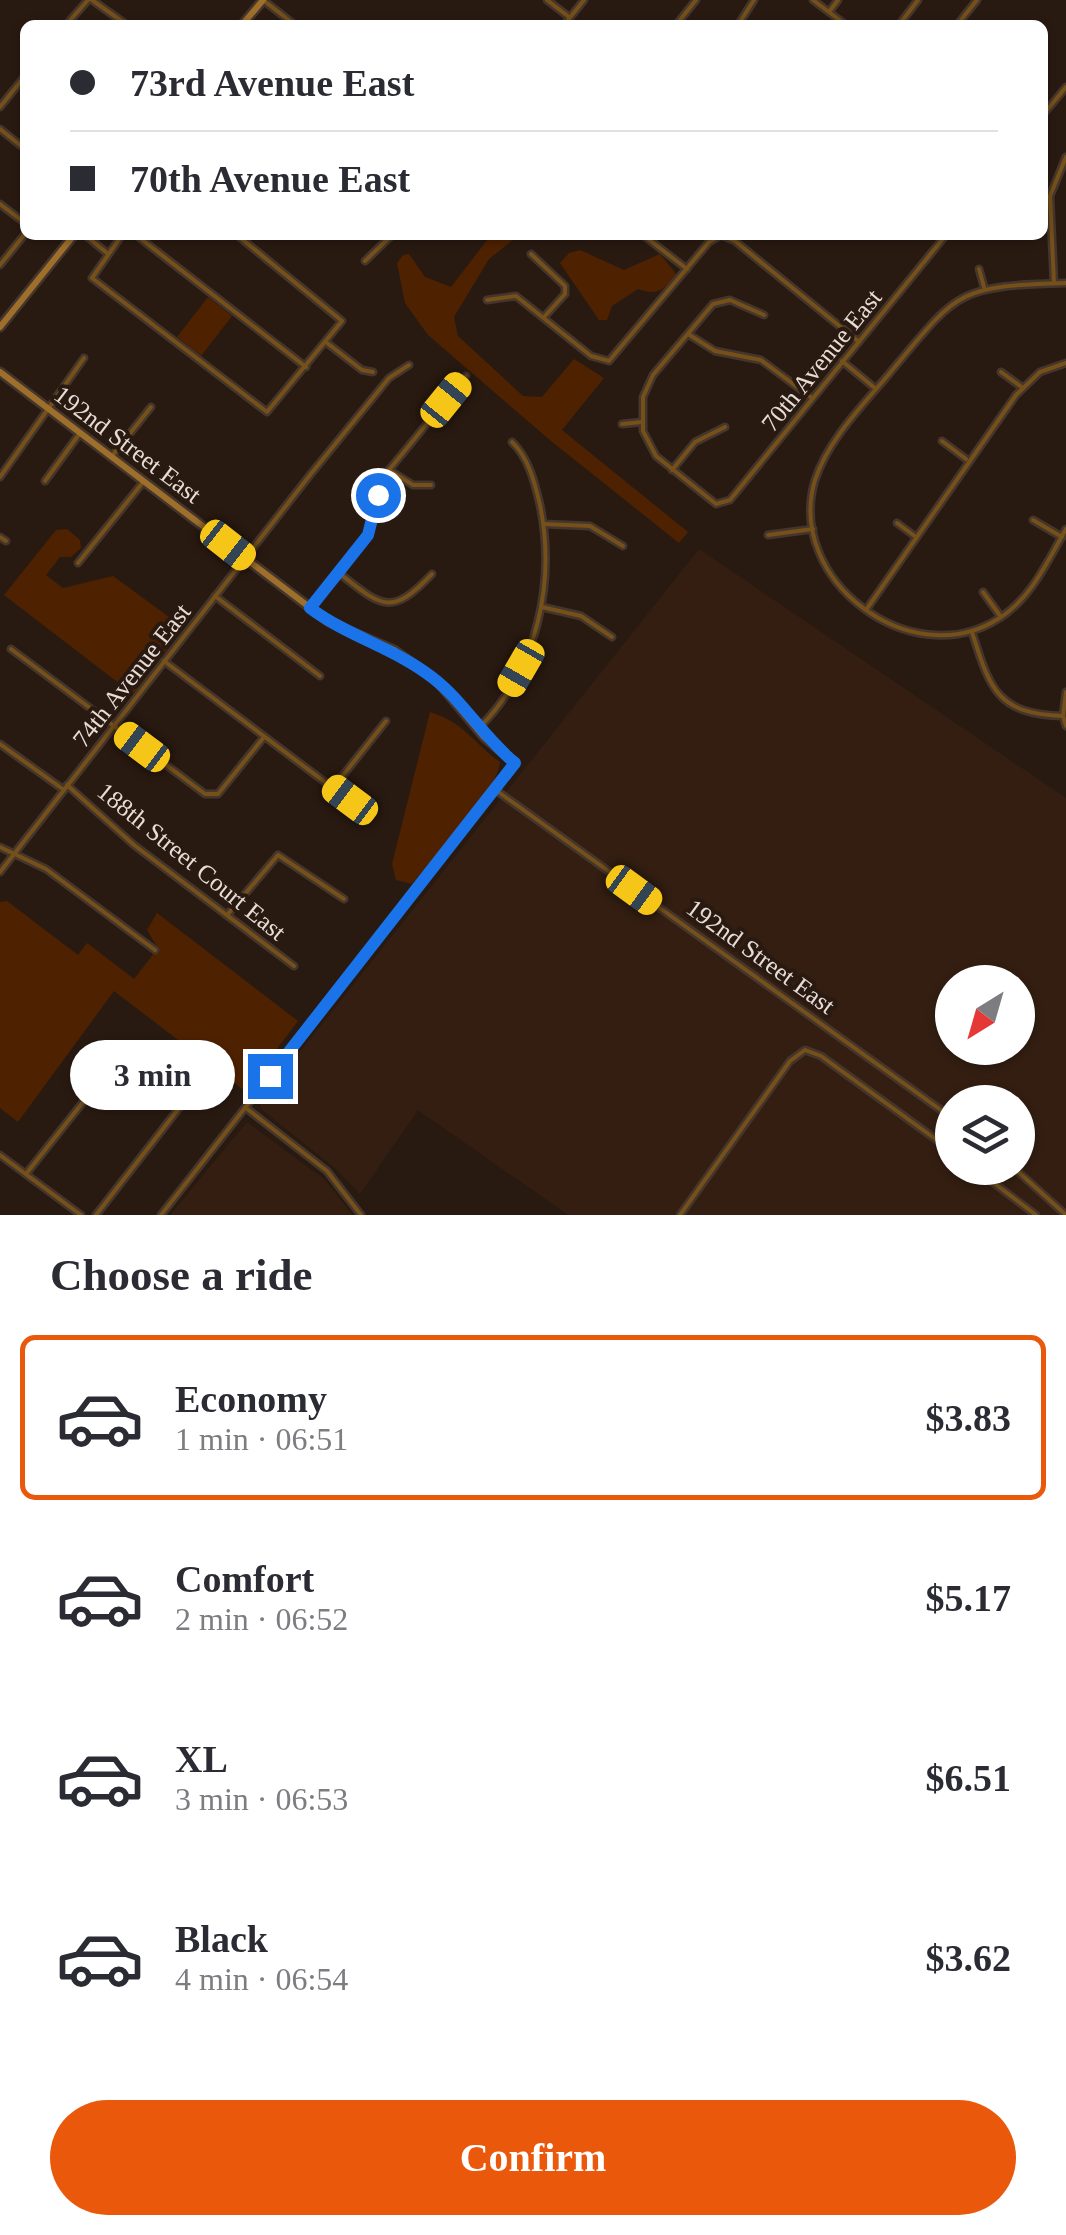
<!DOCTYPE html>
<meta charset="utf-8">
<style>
:root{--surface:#fff;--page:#f2f2f3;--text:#2b2b33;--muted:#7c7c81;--line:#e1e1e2;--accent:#ea580c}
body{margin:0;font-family:Georgia,serif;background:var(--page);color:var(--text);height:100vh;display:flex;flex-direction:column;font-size:38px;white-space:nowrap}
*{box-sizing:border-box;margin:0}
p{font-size:32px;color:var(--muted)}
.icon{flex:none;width:55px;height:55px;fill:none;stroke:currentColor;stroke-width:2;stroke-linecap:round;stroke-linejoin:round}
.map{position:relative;height:1215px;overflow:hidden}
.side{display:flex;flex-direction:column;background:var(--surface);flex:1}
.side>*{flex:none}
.banner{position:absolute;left:20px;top:20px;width:1028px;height:220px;border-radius:15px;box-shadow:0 2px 8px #0004;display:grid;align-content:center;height:220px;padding:0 50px;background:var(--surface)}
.needle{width:65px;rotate:217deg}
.controls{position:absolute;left:935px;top:965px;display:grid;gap:20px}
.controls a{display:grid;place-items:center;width:100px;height:100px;border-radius:50%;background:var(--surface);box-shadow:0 2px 8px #0004;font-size:50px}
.end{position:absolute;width:45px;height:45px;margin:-22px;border:12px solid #1a73e8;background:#fff;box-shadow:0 0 0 5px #fff}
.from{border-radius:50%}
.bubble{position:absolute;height:70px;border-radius:35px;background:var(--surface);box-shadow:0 2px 8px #0004;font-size:32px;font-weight:700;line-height:70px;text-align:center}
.car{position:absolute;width:30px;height:60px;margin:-30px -15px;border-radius:12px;box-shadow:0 0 8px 2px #0007;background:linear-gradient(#f5c518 24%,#345 0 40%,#f5c518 0 76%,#345 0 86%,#f5c518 0)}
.banner b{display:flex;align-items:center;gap:35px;height:95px;font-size:38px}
.banner b+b{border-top:2px solid var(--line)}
.banner i{width:25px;height:25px;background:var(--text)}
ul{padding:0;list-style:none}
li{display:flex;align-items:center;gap:30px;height:165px;margin:0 20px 15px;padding:0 30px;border:5px solid transparent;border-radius:15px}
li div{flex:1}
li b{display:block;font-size:38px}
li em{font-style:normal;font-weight:700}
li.current{border-color:var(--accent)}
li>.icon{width:90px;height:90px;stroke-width:1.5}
h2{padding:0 50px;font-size:45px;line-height:120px}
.cta{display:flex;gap:20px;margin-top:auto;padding:20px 50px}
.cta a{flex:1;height:115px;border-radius:60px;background:var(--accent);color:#fff;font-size:40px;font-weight:700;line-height:115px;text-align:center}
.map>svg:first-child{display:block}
</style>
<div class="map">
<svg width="1066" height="1215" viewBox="0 0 1066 1215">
<rect width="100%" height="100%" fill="#291a11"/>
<!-- built -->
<g fill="#331e11" fill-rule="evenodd">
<path d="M699,549L1066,798V1215H568L418,1110L360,1194L337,1170L260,1108L261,1101ZM952,982H1018V1048H952ZM952,1102H1018V1168H952Z"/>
<path d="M247,1122L324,1179L353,1215H170Z"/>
</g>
<!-- green -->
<g fill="#4e2100">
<path d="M491,235H519L489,259L454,317L458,336L523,396L542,397L574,359L604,378L562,430L688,532L679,543L551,441L428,335L405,303L397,263L403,255L409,254L425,277L451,287Z"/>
<path d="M580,250L624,270L660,254L677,275C663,290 658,296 638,289L612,306L607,320H599L560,263L569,253Z"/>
<path d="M208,297L232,316L201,356L177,337Z"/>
<path d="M67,529L80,540L81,548L71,557H60L46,575L63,588L113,576L184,628L133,694L4,595L56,530Z"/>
<path d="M430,712C465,723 471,741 500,762C495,797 436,855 412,884L396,880L392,864Z"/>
<path d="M7,901L78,955L87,943L134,979L158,948L147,930L157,913L298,1021L245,1091L114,991L18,1122L0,1108V902Z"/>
</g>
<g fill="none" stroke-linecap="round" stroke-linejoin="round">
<!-- street casing -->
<g stroke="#44352d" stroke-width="9">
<g id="street">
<path d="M92,0L127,25"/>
<path d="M263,0L295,25"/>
<path d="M547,0L569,17"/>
<path d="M813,0L846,25"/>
<path d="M829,12L838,0"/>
<path d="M66,25L88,0"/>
<path d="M564,25L584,0"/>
<path d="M676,25L696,0"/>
<path d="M738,25L754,0"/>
<path d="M899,25L918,0"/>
<path d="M957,25L977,0"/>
<path d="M0,107L25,76"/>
<path d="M1042,116L1066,87"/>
<path d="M0,129L25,149"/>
<path d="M0,204L25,223"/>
<path d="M85,235L107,253"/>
<path d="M122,235L92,278L267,412L342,321L237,235"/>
<path d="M136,235L306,367"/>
<path d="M643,235L687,269"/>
<path d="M721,235L735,241L859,342"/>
<path d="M531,254L565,286V294L545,316"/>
<path d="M365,261L392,235"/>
<path d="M0,265L25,234"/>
<path d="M979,269L984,287"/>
<path d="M1054,283L1050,196L1066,157"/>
<path d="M1066,283C956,286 958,291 889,374C862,406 828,440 815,480C785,580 911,674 998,619C1031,599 1047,562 1066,529"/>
<path d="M487,300L516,296L591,356L609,361L709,242L721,235"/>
<path d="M764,315L730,300L713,304L653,375L643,397V431L656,456L716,504L730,500L946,235"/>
<path d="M688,334L715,351L761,360L812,398"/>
<path d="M327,343L362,370L373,372"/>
<path d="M842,361L876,389"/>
<path d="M1001,372L1023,388"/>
<path d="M622,424L642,422"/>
<path d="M942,441L966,459"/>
<path d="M112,456L151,407"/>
<path d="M389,470L413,485H431"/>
<path d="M672,470L695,442L725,427"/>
<path d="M0,477L84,358"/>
<path d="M45,481L80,433"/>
<path d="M1033,520L1062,537"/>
<path d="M897,523L916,537"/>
<path d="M544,524L590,526L623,546"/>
<path d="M768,535L813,529"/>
<path d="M0,537L6,541"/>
<path d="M78,563L144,481"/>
<path d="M339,573C382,607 391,617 432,574"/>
<path d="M983,592L1001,617"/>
<path d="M215,596L320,676"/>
<path d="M312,606L368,535L389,470L466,376"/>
<path d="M542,607L581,616L612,637"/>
<path d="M866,610L1016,395L1040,372L1066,363"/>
<path d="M972,632C990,689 997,714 1063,716L1066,726"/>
<path d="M11,649L205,794H218L264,737"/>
<path d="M164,661L366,813"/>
<path d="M1063,716L1066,692"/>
<path d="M479,728C537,670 556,583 540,505C535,484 529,458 512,442"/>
<path d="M0,744L64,790"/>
<path d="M67,785L134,845L294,966"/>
<path d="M333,788L386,721"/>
<path d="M497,791L952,1118"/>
<path d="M0,847L46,869L155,950"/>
<path d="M0,872L310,475L389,378L409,365"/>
<path d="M228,914L278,855L344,899"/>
<path d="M246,1108L327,1171L361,1215"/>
<path d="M0,1155L81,1215"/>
<path d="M974,1168L1036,1215"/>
<path d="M1014,1168L1066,1215"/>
<path d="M26,1174L114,1063L125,1057"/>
<path d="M96,1215L190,1094"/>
<path d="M161,1215L515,763"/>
<path d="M680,1215L790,1061L805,1050L821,1056L952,1151"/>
</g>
</g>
<!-- secondary casing -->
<g stroke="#44352d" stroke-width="11">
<g id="secondary">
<path d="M242,25L263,0"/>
<path d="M0,327L74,235"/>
<path d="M0,372L329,622L394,650L437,681L484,737L515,763"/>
</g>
</g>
<!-- street -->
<use href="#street" stroke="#755018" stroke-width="4"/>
<!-- secondary -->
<use href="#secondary" stroke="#9e6f2a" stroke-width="6"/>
</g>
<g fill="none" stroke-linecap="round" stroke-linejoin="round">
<!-- route -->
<path stroke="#1a73e8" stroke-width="12" d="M270,1076L515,763C483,737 464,702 433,678C395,648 349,637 310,608L368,535L378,495"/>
</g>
<g text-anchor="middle" stroke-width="8" stroke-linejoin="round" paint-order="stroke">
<!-- street labels -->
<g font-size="25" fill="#e7dcd6" stroke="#291a11">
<text transform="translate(821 360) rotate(-51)" y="9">70th Avenue East</text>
<text transform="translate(128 444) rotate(37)" y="9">192nd Street East</text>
<text transform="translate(131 675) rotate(-52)" y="9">74th Avenue East</text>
<text transform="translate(192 861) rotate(39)" y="9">188th Street Court East</text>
<text transform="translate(761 956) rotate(36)" y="9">192nd Street East</text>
</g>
</g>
</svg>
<div class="controls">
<a><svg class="needle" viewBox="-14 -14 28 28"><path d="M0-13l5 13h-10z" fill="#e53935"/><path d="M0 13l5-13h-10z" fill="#7c7c81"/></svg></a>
<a><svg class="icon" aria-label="layers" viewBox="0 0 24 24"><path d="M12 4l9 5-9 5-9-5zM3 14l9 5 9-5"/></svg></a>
</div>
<i class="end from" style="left:378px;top:495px"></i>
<i class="end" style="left:270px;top:1076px"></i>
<div class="bubble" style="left:70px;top:1040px;width:165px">3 min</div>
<i class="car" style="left:446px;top:400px;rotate:39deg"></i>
<i class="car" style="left:228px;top:545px;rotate:128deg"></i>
<i class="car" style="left:521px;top:668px;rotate:210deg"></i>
<i class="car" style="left:142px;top:747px;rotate:307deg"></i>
<i class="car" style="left:350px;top:800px;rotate:307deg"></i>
<i class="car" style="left:634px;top:890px;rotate:126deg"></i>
<div class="banner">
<b><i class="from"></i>73rd Avenue East</b>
<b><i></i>70th Avenue East</b>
</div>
</div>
<section class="side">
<h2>Choose a ride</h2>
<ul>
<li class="current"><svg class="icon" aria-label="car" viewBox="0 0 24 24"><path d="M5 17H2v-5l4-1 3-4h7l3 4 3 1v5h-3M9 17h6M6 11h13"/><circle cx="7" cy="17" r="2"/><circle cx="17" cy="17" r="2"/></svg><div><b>Economy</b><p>1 min · 06:51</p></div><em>$3.83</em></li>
<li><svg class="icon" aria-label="car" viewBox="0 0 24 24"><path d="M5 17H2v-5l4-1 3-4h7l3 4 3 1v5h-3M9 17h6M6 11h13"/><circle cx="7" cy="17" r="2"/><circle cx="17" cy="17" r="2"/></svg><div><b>Comfort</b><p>2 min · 06:52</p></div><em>$5.17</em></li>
<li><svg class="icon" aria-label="car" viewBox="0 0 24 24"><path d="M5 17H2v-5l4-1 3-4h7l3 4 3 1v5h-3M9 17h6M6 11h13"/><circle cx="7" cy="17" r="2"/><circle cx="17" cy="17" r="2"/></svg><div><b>XL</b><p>3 min · 06:53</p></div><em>$6.51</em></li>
<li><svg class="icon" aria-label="car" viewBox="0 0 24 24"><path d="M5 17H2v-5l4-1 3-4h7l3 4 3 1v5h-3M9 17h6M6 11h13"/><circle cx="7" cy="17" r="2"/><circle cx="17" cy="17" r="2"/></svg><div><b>Black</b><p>4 min · 06:54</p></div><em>$3.62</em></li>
</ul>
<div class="cta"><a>Confirm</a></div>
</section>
